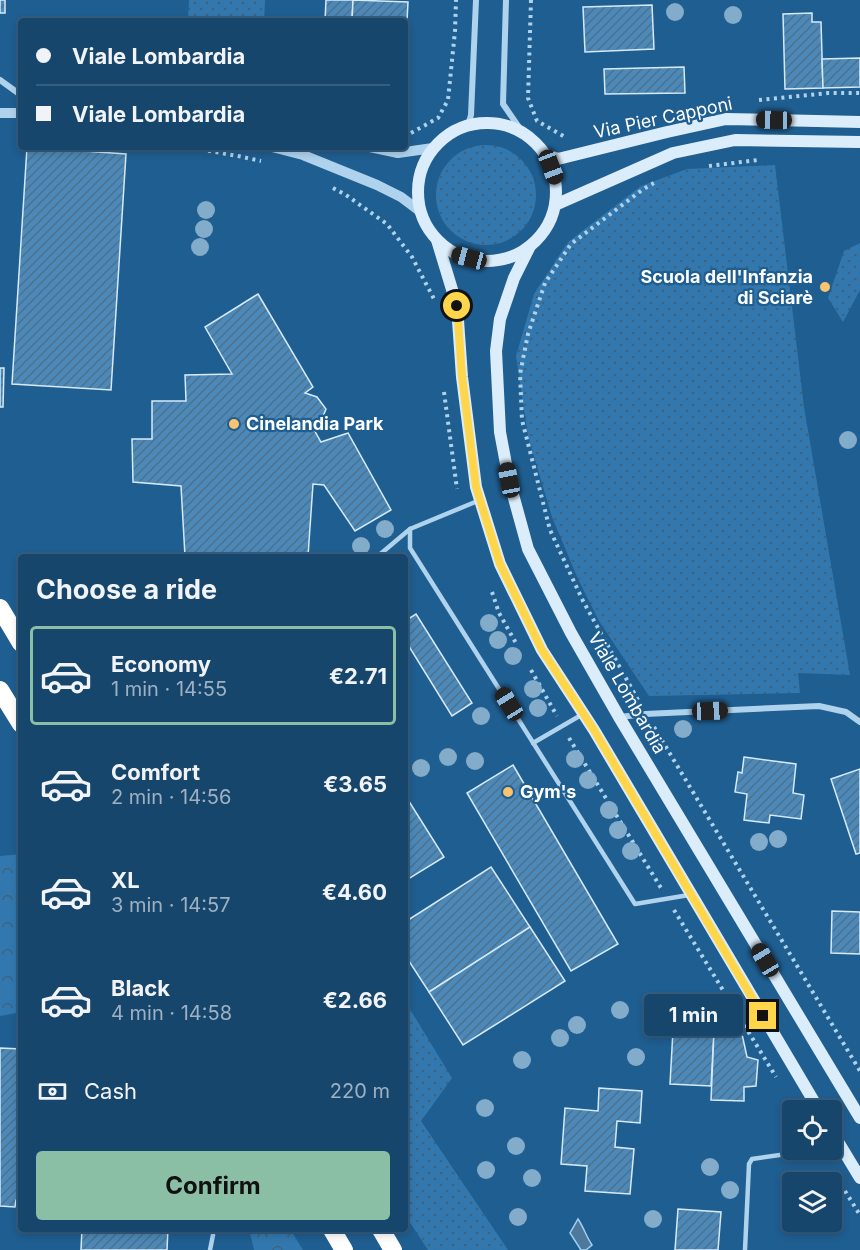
<!DOCTYPE html>
<meta charset="utf-8">
<style>
:root{--surface:#17466c;--page:#245074;--text:#f1f3f6;--muted:#9eb1c2;--line:#365e7f;--accent:#8abfa5}
body{margin:0;font-family:Inter,sans-serif;background:var(--page);color:var(--text);height:100vh;display:flex;flex-direction:column;font-size:22px;white-space:nowrap}
*{box-sizing:border-box;margin:0}
p{font-size:20px;color:var(--muted)}
.icon{flex:none;width:33px;height:33px;fill:none;stroke:currentColor;stroke-width:2;stroke-linecap:round;stroke-linejoin:round}
.map{position:relative;flex:1;overflow:hidden}
.sheet{position:absolute;left:18px;top:554px;width:390px;height:678px;display:flex;flex-direction:column;background:var(--surface);border-radius:6px;box-shadow:0 3px 9px #0003,0 0 0 2px var(--line)}
.sheet>*{flex:none}
.banner{position:absolute;left:18px;top:18px;width:390px;height:132px;border-radius:6px;box-shadow:0 3px 9px #0003,0 0 0 2px var(--line);display:grid;align-content:center;height:132px;padding:0 18px;background:var(--surface)}
.buttons{position:absolute;left:782px;top:1100px;display:grid;gap:12px}
.buttons a{display:grid;place-items:center;width:60px;height:60px;border-radius:6px;background:var(--surface);box-shadow:0 3px 9px #0003,0 0 0 2px var(--line);font-size:30px}
.end{position:absolute;width:27px;height:27px;margin:-14px;border:8px solid #ffd54a;background:#111;box-shadow:0 0 0 3px #111}
.from{border-radius:50%}
.bubble{position:absolute;height:42px;border-radius:6px;background:var(--surface);box-shadow:0 3px 9px #0003,0 0 0 2px var(--line);font-size:20px;font-weight:700;line-height:42px;text-align:center}
.car{position:absolute;width:18px;height:36px;margin:-18px -9px;border-radius:8px;box-shadow:0 0 4px 2px #0007;background:linear-gradient(#222 24%,#8ab4d8 0 40%,#222 0 76%,#8ab4d8 0 86%,#222 0)}
.banner b{display:flex;align-items:center;gap:21px;height:57px;font-size:22px}
.banner b+b{border-top:2px solid var(--line)}
.banner i{width:15px;height:15px;background:var(--text)}
ul{padding:0;list-style:none}
li{display:flex;align-items:center;gap:18px;height:99px;margin:0 12px 9px;padding:0 6px;border:3px solid transparent;border-radius:6px}
li div{flex:1}
li b{display:block;font-size:22px}
li em{font-style:normal;font-weight:700}
li.selected{border-color:var(--accent)}
li>.icon{width:54px;height:54px;stroke-width:1.5}
h2{padding:0 18px;font-size:27px;line-height:72px}
.pay{display:flex;align-items:center;gap:15px;height:66px;padding:0 18px;font-size:22px}
.pay p{margin-inline-start:auto}
.cta{display:flex;gap:12px;margin-top:auto;padding:12px 18px}
.cta a{flex:1;height:69px;border-radius:6px;background:var(--accent);color:#111;font-size:24px;font-weight:700;line-height:69px;text-align:center}
.map>svg:first-child{display:block}
</style>
<div class="map">
<svg width="860" height="1250" viewBox="0 0 860 1250">
<defs>
<pattern id="grass-dots" width="8" height="8" patternUnits="userSpaceOnUse" patternTransform="scale(1.5)"><rect width="8" height="8" fill="#3278ae"/><path d="M2 2h.1M6 6h.1" fill="none" stroke="#3f627d" stroke-width="1.8" stroke-linecap="round"/></pattern>
<pattern id="forest-crowns" width="20" height="18" patternUnits="userSpaceOnUse" patternTransform="scale(1.5)"><rect width="20" height="18" fill="#3278ae"/><path d="M2 6a3 3 0 1 1 6 0M12 15a3 3 0 1 1 6 0" fill="none" stroke="#3f627d"/></pattern>
<pattern id="building-hatch" width="6" height="6" patternUnits="userSpaceOnUse" patternTransform="scale(1.5)"><rect width="6" height="6" fill="#4c89b9"/><path d="M-1 1l2-2M0 6l6-6M5 7l2-2" fill="none" stroke="#4c718d"/></pattern>
</defs>
<rect width="100%" height="100%" fill="#1f5e90"/>
<!-- grass -->
<g fill="url(#grass-dots)">
<path d="M189,0H265L264,21H188Z"/>
<circle cx="486" cy="195" r="50"/>
<path d="M775,165L804,407L850,675L798,673L800,693L649,696L599,621L578,579L552,517L528,436L516,356L534,294L568,242L641,186L687,169Z"/>
<path d="M860,243V290L843,322L828,298L844,251Z"/>
<path d="M405,1001L452,1078L421,1121L508,1250H428L405,1215Z"/>
</g>
<!-- forest -->
<g fill="url(#forest-crowns)">
<path d="M21,854V1015L16,1013L0,1016V856Z"/>
<path d="M249,1229H290L303,1250H254Z"/>
</g>
<!-- water -->
<path fill="#4d799c" stroke="#a3cfef" stroke-width="1.5" d="M578,1219C584,1228 586,1236 592,1245L586,1250H581L570,1233Z"/>
<!-- building -->
<g fill="url(#building-hatch)" stroke="#d5eaf9" stroke-width="1.5">
<rect x="0" y="0" width="5" height="13"/>
<path d="M326,0H353L352,21H325Z"/>
<path d="M353,0L408,2L405,60V21H352Z"/>
<path d="M652,5L654,49L585,52L583,7Z"/>
<path d="M812,13V22H821L823,88L785,89L783,14Z"/>
<path d="M860,58V87L823,88L822,59Z"/>
<path d="M684,67L685,93L605,94L604,69Z"/>
<path d="M27,147L126,154L111,390L12,384Z"/>
<path d="M258,294L313,387L305,393L317,397L326,409L321,421L312,426L321,442L348,433L391,510L355,531L324,485L313,484L308,556H185L181,486L133,482L132,439H152V401H186L185,375L232,374L205,327Z"/>
<path d="M0,368H4L3,407H0Z"/>
<path d="M416,614L472,703L452,716L405,640V621Z"/>
<path d="M744,757L796,764L793,793L804,795L801,819L770,815L769,823L744,820L747,794L735,792L738,772L742,773Z"/>
<path d="M513,765L618,944L571,971L467,793Z"/>
<path d="M860,769V853L856,854L831,779Z"/>
<path d="M405,795L444,857L405,881Z"/>
<path d="M491,867L530,927L429,992L405,955V922Z"/>
<path d="M832,911L860,912V954L831,953Z"/>
<path d="M530,927L565,981L463,1045L429,992Z"/>
<path d="M673,1030L714,1032L711,1086L670,1084Z"/>
<path d="M714,1032L742,1034L747,1057L758,1060L756,1086L744,1087V1101L711,1100Z"/>
<path d="M0,1048L21,1049V1200H16L15,1207L0,1206Z"/>
<path d="M599,1088L642,1091L640,1123L617,1121L615,1147L634,1149L630,1194L585,1191L587,1166L561,1164L565,1108L598,1111Z"/>
<path d="M784,1189L792,1190V1221H824L823,1228L782,1226Z"/>
<path d="M678,1209L721,1212L718,1250H675Z"/>
<path d="M82,1228H168L167,1250H81Z"/>
</g>
<g fill="none" stroke-linecap="round" stroke-linejoin="round">
<!-- path -->
<g stroke="#afd2ed" stroke-width="4" stroke-dasharray="3 4.5" stroke-linecap="butt">
<path d="M531,0L528,98L537,121L565,137H567"/>
<path d="M759,100L828,93H860"/>
<path d="M411,133L438,118L448,100L455,31L456,0"/>
<path d="M186,147L238,156L261,161"/>
<path d="M709,166L758,160"/>
<path d="M333,188L346,195L387,224L412,257L434,299"/>
<path d="M444,392L457,489"/>
<path d="M492,592L499,613L517,645"/>
<path d="M531,670L557,716"/>
<path d="M638,700L583,601L550,530L522,420L520,374L528,334L545,283L571,244L642,190L654,183"/>
<path d="M654,727L860,1071"/>
<path d="M569,738L661,888"/>
<path d="M674,910L776,1077"/>
<path d="M845,1191L860,1215"/>
</g>
<!-- service -->
<g stroke="#afd2ed" stroke-width="4.5">
<path d="M480,500L410,529V548L635,904L689,895"/>
<path d="M378,556L410,529"/>
<path d="M533,743L583,714"/>
<path d="M210,1250L213,1235"/>
<path d="M745,1250L749,1164L752,1159L822,1149"/>
</g>
<!-- minor -->
<g stroke="#afd2ed" stroke-width="6">
<path d="M506,0L503,104L523,133"/>
<path d="M0,80L18,93L21,99"/>
<path d="M468,125L471,115L476,0"/>
<path d="M620,717L645,714L819,706L846,712L860,722"/>
</g>
<!-- tertiary -->
<g stroke="#afd2ed" stroke-width="10">
<path d="M0,113H21"/>
<path d="M272,147L303,155L377,185L401,197L421,212"/>
<path d="M370,147L398,153L433,148"/>
</g>
<!-- secondary -->
<g stroke="#dbecfa" stroke-width="12">
<circle cx="487" cy="192" r="69"/>
<path d="M546,155L558,159L667,132L726,119L860,122"/>
<path d="M555,205L673,153L735,140L860,142"/>
<path d="M437,240L457,306L462,377L476,487L500,564L542,650L594,730L819,1110"/>
<path d="M529,248L514,278L500,319L496,351L500,432L509,480L528,549L571,633L619,717L860,1118"/>
<path d="M831,1130L860,1178"/>
</g>
<!-- motorway -->
<g stroke="#fff" stroke-width="18">
<path d="M0,608L21,643"/>
<path d="M0,690L21,724"/>
<path d="M331,1228L344,1250"/>
<path d="M380,1228L393,1250"/>
</g>
</g>
<!-- trees -->
<g fill="#83abca">
<circle cx="675" cy="12" r="9"/>
<circle cx="733" cy="15" r="9"/>
<circle cx="206" cy="210" r="9"/>
<circle cx="204" cy="229" r="9"/>
<circle cx="200" cy="247" r="9"/>
<circle cx="848" cy="440" r="9"/>
<circle cx="385" cy="529" r="9"/>
<circle cx="361" cy="546" r="9"/>
<circle cx="489" cy="623" r="9"/>
<circle cx="498" cy="640" r="9"/>
<circle cx="513" cy="656" r="9"/>
<circle cx="533" cy="689" r="9"/>
<circle cx="538" cy="708" r="9"/>
<circle cx="481" cy="716" r="9"/>
<circle cx="683" cy="729" r="9"/>
<circle cx="448" cy="757" r="9"/>
<circle cx="575" cy="759" r="9"/>
<circle cx="475" cy="761" r="9"/>
<circle cx="421" cy="768" r="9"/>
<circle cx="588" cy="780" r="9"/>
<circle cx="609" cy="810" r="9"/>
<circle cx="618" cy="830" r="9"/>
<circle cx="778" cy="839" r="9"/>
<circle cx="759" cy="842" r="9"/>
<circle cx="631" cy="851" r="9"/>
<circle cx="620" cy="1010" r="9"/>
<circle cx="577" cy="1025" r="9"/>
<circle cx="560" cy="1038" r="9"/>
<circle cx="636" cy="1057" r="9"/>
<circle cx="522" cy="1060" r="9"/>
<circle cx="485" cy="1108" r="9"/>
<circle cx="516" cy="1146" r="9"/>
<circle cx="710" cy="1167" r="9"/>
<circle cx="486" cy="1170" r="9"/>
<circle cx="532" cy="1178" r="9"/>
<circle cx="730" cy="1190" r="9"/>
<circle cx="518" cy="1217" r="9"/>
<circle cx="653" cy="1219" r="9"/>
</g>
<g fill="none" stroke-linecap="round" stroke-linejoin="round">
<!-- route -->
<path stroke="#ffd54a" stroke-width="8" d="M457,306L462,376L476,487L500,564L542,650L594,730L763,1016"/>
</g>
<!-- markers -->
<g fill="#fbc26f" stroke="#1f5e90" stroke-width="2">
<circle cx="825" cy="287" r="6"/>
<circle cx="234" cy="424" r="6"/>
<circle cx="508" cy="792" r="6"/>
</g>
<g text-anchor="middle" stroke-width="4.5" stroke-linejoin="round" paint-order="stroke">
<!-- street labels -->
<g font-size="18" fill="#fff" stroke="#1f5e90">
<text transform="translate(663 118) rotate(-12)" y="6">Via Pier Capponi</text>
<text transform="translate(627 693) rotate(60)" y="6">Viale Lombardia</text>
</g>
<!-- poi labels -->
<g font-size="18" font-weight="bold" fill="#fff" stroke="#1f5e90" text-anchor="start">
<text x="813" y="283" text-anchor="end">Scuola dell'Infanzia<tspan x="813" dy="21">di Sciarè</tspan></text>
<text x="246" y="430">Cinelandia Park</text>
<text x="520" y="798">Gym's</text>
</g>
</g>
</svg>
<div class="buttons">
<a><svg class="icon" aria-label="locate" viewBox="0 0 24 24"><circle cx="12" cy="12" r="6"/><path d="M12 2v4M12 18v4M2 12h4M18 12h4"/></svg></a>
<a><svg class="icon" aria-label="layers" viewBox="0 0 24 24"><path d="M12 4l9 5-9 5-9-5zM3 14l9 5 9-5"/></svg></a>
</div>
<i class="end from" style="left:457px;top:306px"></i>
<i class="end" style="left:763px;top:1016px"></i>
<div class="bubble" style="left:644px;top:994px;width:99px">1 min</div>
<i class="car" style="left:774px;top:120px;rotate:271deg"></i>
<i class="car" style="left:551px;top:167px;rotate:159deg"></i>
<i class="car" style="left:469px;top:258px;rotate:285deg"></i>
<i class="car" style="left:509px;top:480px;rotate:349deg"></i>
<i class="car" style="left:509px;top:704px;rotate:328deg"></i>
<i class="car" style="left:710px;top:711px;rotate:88deg"></i>
<i class="car" style="left:765px;top:960px;rotate:329deg"></i>
<div class="banner">
<b><i class="from"></i>Viale Lombardia</b>
<b><i></i>Viale Lombardia</b>
</div>
<section class="sheet">
<h2>Choose a ride</h2>
<ul>
<li class="selected"><svg class="icon" aria-label="car" viewBox="0 0 24 24"><path d="M5 17H2v-5l4-1 3-4h7l3 4 3 1v5h-3M9 17h6M6 11h13"/><circle cx="7" cy="17" r="2"/><circle cx="17" cy="17" r="2"/></svg><div><b>Economy</b><p>1 min · 14:55</p></div><em>€2.71</em></li>
<li><svg class="icon" aria-label="car" viewBox="0 0 24 24"><path d="M5 17H2v-5l4-1 3-4h7l3 4 3 1v5h-3M9 17h6M6 11h13"/><circle cx="7" cy="17" r="2"/><circle cx="17" cy="17" r="2"/></svg><div><b>Comfort</b><p>2 min · 14:56</p></div><em>€3.65</em></li>
<li><svg class="icon" aria-label="car" viewBox="0 0 24 24"><path d="M5 17H2v-5l4-1 3-4h7l3 4 3 1v5h-3M9 17h6M6 11h13"/><circle cx="7" cy="17" r="2"/><circle cx="17" cy="17" r="2"/></svg><div><b>XL</b><p>3 min · 14:57</p></div><em>€4.60</em></li>
<li><svg class="icon" aria-label="car" viewBox="0 0 24 24"><path d="M5 17H2v-5l4-1 3-4h7l3 4 3 1v5h-3M9 17h6M6 11h13"/><circle cx="7" cy="17" r="2"/><circle cx="17" cy="17" r="2"/></svg><div><b>Black</b><p>4 min · 14:58</p></div><em>€2.66</em></li>
</ul>
<div class="pay"><svg class="icon" aria-label="cash" viewBox="0 0 24 24"><path d="M3 7h18v10H3z"/><circle cx="12" cy="12" r="2"/></svg>Cash<p>220 m</p></div>
<div class="cta"><a>Confirm</a></div>
</section>
</div>
